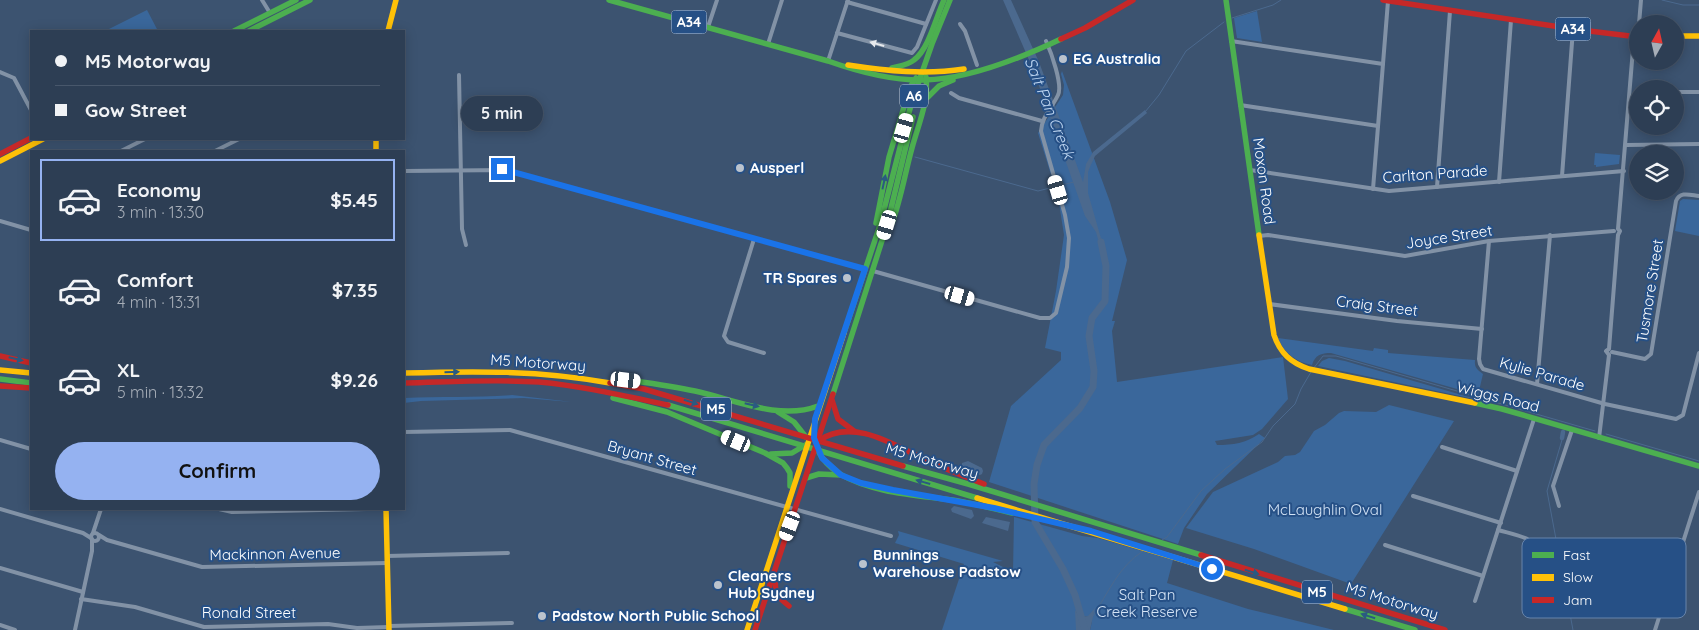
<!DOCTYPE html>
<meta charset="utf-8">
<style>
:root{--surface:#2d3e54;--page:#39495e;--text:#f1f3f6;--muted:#a7aeb8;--line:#48576b;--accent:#95b2f1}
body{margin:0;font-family:Quicksand,sans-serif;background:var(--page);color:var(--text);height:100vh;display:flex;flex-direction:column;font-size:19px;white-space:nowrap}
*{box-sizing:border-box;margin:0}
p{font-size:16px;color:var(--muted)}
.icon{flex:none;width:28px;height:28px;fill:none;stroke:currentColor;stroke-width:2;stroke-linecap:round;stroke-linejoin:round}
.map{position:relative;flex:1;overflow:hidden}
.side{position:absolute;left:30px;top:150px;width:375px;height:360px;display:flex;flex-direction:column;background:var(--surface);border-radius:0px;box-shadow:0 2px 12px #0003,0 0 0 1px var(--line)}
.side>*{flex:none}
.top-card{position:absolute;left:30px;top:30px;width:375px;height:110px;border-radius:0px;box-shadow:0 2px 12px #0003,0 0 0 1px var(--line);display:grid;align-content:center;height:110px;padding:0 25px;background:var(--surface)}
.needle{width:32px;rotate:8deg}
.buttons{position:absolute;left:1629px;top:15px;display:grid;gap:10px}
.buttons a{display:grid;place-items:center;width:55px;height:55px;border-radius:50%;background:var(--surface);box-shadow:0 2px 12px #0003,0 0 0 1px var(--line);font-size:25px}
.end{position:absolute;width:22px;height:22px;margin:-11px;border:6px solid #1a73e8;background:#fff;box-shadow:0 0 0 2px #fff}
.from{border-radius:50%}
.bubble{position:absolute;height:35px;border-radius:18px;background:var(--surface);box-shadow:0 2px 12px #0003,0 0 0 1px var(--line);font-size:16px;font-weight:800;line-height:35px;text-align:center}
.car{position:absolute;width:15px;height:30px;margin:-15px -8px;border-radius:6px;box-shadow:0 0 4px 1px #0007;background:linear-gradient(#fff 24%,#345 0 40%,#fff 0 76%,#345 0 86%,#fff 0)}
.top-card b{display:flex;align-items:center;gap:18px;height:48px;font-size:19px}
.top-card b+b{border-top:1px solid var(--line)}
.top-card i{width:12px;height:12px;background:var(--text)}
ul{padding:9px 0 0;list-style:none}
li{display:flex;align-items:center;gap:15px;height:82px;margin:0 10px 8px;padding:0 15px;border:2px solid transparent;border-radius:0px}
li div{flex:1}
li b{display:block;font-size:19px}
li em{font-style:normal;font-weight:800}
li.on{border-color:var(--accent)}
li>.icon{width:45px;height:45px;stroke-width:1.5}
.action{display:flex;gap:10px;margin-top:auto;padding:10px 25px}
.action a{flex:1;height:58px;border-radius:30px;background:var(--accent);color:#111;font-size:20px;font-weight:800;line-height:58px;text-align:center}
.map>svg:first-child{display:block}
</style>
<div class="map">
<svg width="1699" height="630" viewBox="0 0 1699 630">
<rect width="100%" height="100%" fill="#3c5370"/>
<!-- green -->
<g fill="#3a679b">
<path d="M147,10L158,31H105Z"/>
<path d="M1257,11L1262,42L1237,38L1234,18Z"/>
<path d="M1062,71L1110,202L1127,260L1112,321H1115L1112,331L1117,382L1283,357L1288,399L1262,429L1253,435L1215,441L1217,445C1233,445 1246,443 1259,434L1265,438L1207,494L1184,528L1178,544L989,482L1011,406L1061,360V352L1045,348L1056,291L1064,235L1058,197L1038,133L1063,95L1064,85L1061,74Z"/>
<path d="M1595,153L1620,155L1619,164L1596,167V165H1594Z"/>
<path d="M1683,199L1699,200V236L1675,231L1680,201Z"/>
<path d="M1278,338L1373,351L1374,348L1388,350V353L1475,360C1474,368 1478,370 1483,374L1478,395L1331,353C1321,353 1315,355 1312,365C1296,362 1284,353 1278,338Z"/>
<path d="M1329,358L1345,361L1479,400L1318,366L1322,361Z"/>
<path d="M512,395L572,402L524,398L421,401L404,403V398C440,396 476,398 512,395Z"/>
<path d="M1389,405L1454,421L1351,584L1254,549L1186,528L1213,492L1278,462L1285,456L1295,455L1300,452L1314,431L1325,425L1339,413L1344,411L1376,412Z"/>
<path d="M1014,517L1082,536L1098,538L1173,560L1167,583L1248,609L1334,630H1090L1092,621L1088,616L1080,617L1076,611V630H942L964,564L895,543L899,535L898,531L1003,561L993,562L1013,572Z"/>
</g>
<!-- water -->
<g fill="#4b698e">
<path d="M1003,0H1011L1039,62L1083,182L1086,164L1093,152L1145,110L1147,113L1095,156L1090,167L1088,172V193L1104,249L1101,250L1096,232L1085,216L1033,69Z"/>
<path d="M968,461L982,468L983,471L982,474L980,475L965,470L962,465V463Z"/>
<path d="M954,506L972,510L974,516L971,519L952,512L951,509Z"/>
<path d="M986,517L1010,522L1008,531L982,523Z"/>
<path d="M1095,608L1090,630H1076L1075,610L1080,617L1088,616Z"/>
</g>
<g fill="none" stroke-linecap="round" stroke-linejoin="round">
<!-- stream -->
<g stroke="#4b698e" stroke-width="1">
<path d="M1662,0L1683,5H1699"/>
<path d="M1232,18L1273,5L1281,0"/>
<path d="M1145,112L1159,95L1186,51L1224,22"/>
<path d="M915,157L1038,191L1050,188"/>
<path d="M1062,185L1074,182"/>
<path d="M1313,369L1323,356H1336L1595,431"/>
<path d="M1564,433L1547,491L1573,630"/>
<path d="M1606,434L1699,461"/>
<path d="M1162,540L1167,537L1201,491L1225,469L1262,442L1273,426L1295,404L1301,389L1311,372"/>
<path d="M1093,616C1108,593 1119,566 1143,551"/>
</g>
<!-- canal -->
<path stroke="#4b698e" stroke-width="4.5" d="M1562,438L1563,432"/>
<!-- river -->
<path stroke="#4b698e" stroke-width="7" d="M1085,630L1075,595L1063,569L1035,522L1034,484L1037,465L1044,445L1080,408L1093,387L1094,371L1089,336L1092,318L1105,301L1106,266L1101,242"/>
<!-- street -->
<g stroke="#8292a6" stroke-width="4">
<path d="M262,0L270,13"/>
<path d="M847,2L926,24"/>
<path d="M960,24L965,31L977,65"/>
<path d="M1639,24L1641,0"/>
<path d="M708,27L717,0"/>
<path d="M837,33L912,53L917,47L936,0"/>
<path d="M1231,41L1383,64"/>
<path d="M768,44L782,0"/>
<path d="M828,61L848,0"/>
<path d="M0,72L14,78L31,110"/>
<path d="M459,75L462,229L466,245"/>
<path d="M1675,92H1699"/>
<path d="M951,93L959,98L1042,121"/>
<path d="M1240,105L1378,126"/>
<path d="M1626,145L1699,144"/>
<path d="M121,151L145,139"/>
<path d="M215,151L239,139"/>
<path d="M1250,170L1389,191L1624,171"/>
<path d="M404,171L506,170L865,269"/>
<path d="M1562,176L1573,29"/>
<path d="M1499,182L1511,20"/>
<path d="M1437,187L1450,11"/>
<path d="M1373,189L1388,1"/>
<path d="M0,221L31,230"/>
<path d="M1259,236L1268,235L1405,256L1489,241L1614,231"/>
<path d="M754,239L724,336L728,342L764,353"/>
<path d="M1489,241L1479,359L1480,364L1483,369L1605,404L1676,419L1683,415L1699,353"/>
<path d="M873,271L1040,318H1050L1056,313L1067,267L1069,238L1065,215L1041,131C1042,116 1052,108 1058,95C1063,85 1051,52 1046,41"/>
<path d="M1269,304L1397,321L1482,329"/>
<path d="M1612,352L1645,359L1651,354L1676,201C1680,191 1690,195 1699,196"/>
<path d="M1609,355L1606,351L1609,349L1618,235L1620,231L1618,229L1634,37"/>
<path d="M1537,384L1550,235"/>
<path d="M404,432L510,430L891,536"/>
<path d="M1599,438L1609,355"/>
<path d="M0,440L31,449"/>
<path d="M1442,447L1517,471"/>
<path d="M1413,496L1501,523"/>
<path d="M1559,506L1553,486L1572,430"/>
<path d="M0,509L83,533L91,538"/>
<path d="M219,509L232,512L366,509"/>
<path d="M1498,530C1508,533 1520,535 1529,540C1542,546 1542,584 1541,597"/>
<circle cx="95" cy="537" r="4"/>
<path d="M93,533L101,509"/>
<path d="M99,535L107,540L202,567L387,563"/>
<path d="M1385,545L1483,576"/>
<path d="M387,556L508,553"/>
<path d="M0,568L83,592"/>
<path d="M81,599L135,607L204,627L328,624L357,628L389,627"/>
<path d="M1475,601L1534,419"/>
<path d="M0,625L15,630"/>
<path d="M389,626L512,623"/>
<path d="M75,630L92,551V539"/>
<path d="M1655,630L1699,492"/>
</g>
<!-- fast -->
<g stroke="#4caf50" stroke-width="5.5">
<path d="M609,0L828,61C859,72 892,81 925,80C968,79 1023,57 1061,39"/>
<path d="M1226,0L1259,235"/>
<path d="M234,31L296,0"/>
<path d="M249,31L310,0"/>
<path d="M892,68C899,66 908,65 914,60C929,49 936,17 944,0"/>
<path d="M928,97L939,86L953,80"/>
<path d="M876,223L889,157L910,87L916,78"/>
<path d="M892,223C901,199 905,173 912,148C918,125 929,102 926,77"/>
<path d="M844,333L880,225L912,101L932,44L950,0"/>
<path d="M615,378C642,382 668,385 695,391C733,399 779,421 818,406"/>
<path d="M0,379L31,383"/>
<path d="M833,394L887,225L913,117"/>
<path d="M613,398L667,412L765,453L783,463L787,468L790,473V486"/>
<path d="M1475,403L1502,409L1699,466"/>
<path d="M668,405L977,498"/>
<path d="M778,412L794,422L806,437"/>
<path d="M817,449C822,459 830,468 840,474C872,493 916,495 952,500C972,503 992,508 1012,513"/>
<path d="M771,454L792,453L807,444"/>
<path d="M903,466L968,484L1201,555"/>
<path d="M806,478L819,474L841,475"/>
<path d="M1345,609L1415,630"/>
</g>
<!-- slow -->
<g stroke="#ffc107" stroke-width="5.5">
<path d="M388,31L396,0"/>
<path d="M1675,36H1699"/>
<path d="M848,65C887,71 925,75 964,69"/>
<path d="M376,139V151"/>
<path d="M0,161L43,139"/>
<path d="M1259,235L1274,335C1280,353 1291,363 1309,369L1475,403"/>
<path d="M0,370L31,373"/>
<path d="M404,373C474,371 540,370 610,383"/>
<path d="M977,498L1345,609"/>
<path d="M386,509L389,630"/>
<path d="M747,630L844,333"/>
</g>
<!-- jam -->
<g stroke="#c62828" stroke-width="5.5">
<path d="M1383,0L1573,29L1638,37"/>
<path d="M1061,39L1085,28L1133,0"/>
<path d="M0,154L31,138"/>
<path d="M0,356L31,363"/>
<path d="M404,383C449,382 494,379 539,382C582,386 625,396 668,405"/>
<path d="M610,383L644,389L903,466"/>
<path d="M0,386L31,388"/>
<path d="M832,400L838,419L854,431"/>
<path d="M818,441C854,416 897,447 930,462C948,470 966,477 984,484"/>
<path d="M1201,555L1445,630"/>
<path d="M775,578L776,595L789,606"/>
<path d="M755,630L833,394"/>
</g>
</g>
<!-- one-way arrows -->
<defs><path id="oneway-solid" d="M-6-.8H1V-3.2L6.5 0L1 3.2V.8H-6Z" transform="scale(1.25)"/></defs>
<use fill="#e6e9ed" href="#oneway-solid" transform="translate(877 44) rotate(-164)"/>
<g fill="#2a5a81">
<use href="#oneway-solid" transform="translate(884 182) rotate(-78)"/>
<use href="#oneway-solid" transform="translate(16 359) rotate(13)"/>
<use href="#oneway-solid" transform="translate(452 372) rotate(-1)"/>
<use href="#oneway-solid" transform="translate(691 402) rotate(17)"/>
<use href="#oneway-solid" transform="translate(752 405) rotate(13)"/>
<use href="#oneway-solid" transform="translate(923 482) rotate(-164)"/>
<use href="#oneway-solid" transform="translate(1252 572) rotate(17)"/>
<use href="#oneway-solid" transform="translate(1368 616) rotate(-163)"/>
</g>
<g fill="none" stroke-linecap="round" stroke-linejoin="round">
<!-- route -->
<path stroke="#1a73e8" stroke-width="6" d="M502,169L865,269L815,419L814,438L822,458L841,475L861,483L893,490L994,508L1091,531L1212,569"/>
</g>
<!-- markers -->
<g fill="#bbc3cd" stroke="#265086" stroke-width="2">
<circle cx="1063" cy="59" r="5"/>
<circle cx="740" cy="168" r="5"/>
<circle cx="847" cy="278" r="5"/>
<circle cx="863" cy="564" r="5"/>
<circle cx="718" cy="585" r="5"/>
<circle cx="542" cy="616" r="5"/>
</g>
<g text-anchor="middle" stroke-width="4" stroke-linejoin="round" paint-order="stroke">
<!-- shield labels -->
<g fill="#265086" stroke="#becadb" stroke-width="1">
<rect x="671.5" y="10.5" width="35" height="23" rx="4"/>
<rect x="1555.5" y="17.5" width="35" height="23" rx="4"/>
<rect x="900" y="84.5" width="28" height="23" rx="4"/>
<rect x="701" y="397.5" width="30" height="23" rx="4"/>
<rect x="1302" y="580.5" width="30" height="23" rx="4"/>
</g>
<g font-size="14" font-weight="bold" fill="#fff">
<text x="689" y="27">A34</text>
<text x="1573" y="34">A34</text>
<text x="914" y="101">A6</text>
<text x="716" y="414">M5</text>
<text x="1317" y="597">M5</text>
</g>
<!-- poi labels -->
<g font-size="15" font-weight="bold" fill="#fff" stroke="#265086" text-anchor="start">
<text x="1073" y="64">EG Australia</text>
<text x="750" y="173">Ausperl</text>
<text x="837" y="283" text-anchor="end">TR Spares</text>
<text x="873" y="560">Bunnings<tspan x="873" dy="17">Warehouse Padstow</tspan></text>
<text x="728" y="581">Cleaners<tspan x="728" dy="17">Hub Sydney</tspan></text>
<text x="552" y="621">Padstow North Public School</text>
</g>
<!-- street labels -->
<g font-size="15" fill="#fff" stroke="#265086">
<text transform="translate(1435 174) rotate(-4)" y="5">Carlton Parade</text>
<text transform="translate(1264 181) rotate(82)" y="5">Moxon Road</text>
<text transform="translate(1449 237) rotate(-9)" y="5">Joyce Street</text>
<text transform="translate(1650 291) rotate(-81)" y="5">Tusmore Street</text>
<text transform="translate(1377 306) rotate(7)" y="5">Craig Street</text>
<text transform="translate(538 363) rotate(4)" y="5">M5 Motorway</text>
<text transform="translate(1542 374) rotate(16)" y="5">Kylie Parade</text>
<text transform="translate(1498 397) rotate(14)" y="5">Wiggs Road</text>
<text transform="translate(652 458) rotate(16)" y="5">Bryant Street</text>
<text transform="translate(932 461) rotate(16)" y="5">M5 Motorway</text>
<text transform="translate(275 554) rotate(-1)" y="5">Mackinnon Avenue</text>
<text transform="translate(1392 601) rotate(17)" y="5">M5 Motorway</text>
<text x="249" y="618">Ronald Street</text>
</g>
<!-- park labels -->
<g font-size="15" fill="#d4e4f6" stroke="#265086">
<text x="1325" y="515">McLaughlin Oval</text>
<text x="1147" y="600">Salt Pan<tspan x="1147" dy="17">Creek Reserve</tspan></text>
</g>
<!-- water labels -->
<g font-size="16" font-style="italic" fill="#bcd4f0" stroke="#265086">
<text transform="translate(1050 108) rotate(68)" y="6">Salt Pan Creek</text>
</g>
</g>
<!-- legend -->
<rect x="1522" y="538" width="164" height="80" rx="8" fill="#265086" stroke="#6784aa" stroke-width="1"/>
<rect x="1532" y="552" width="22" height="6" fill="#4caf50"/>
<rect x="1532" y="574" width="22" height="7" fill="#ffc107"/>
<rect x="1532" y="597" width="22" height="6" fill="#c62828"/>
<g font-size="14" fill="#fff">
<text x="1563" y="560">Fast</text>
<text x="1563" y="582">Slow</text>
<text x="1563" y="605">Jam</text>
</g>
</svg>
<div class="buttons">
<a><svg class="needle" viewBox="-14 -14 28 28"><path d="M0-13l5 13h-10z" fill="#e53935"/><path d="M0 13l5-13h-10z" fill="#a7aeb8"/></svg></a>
<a><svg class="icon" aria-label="locate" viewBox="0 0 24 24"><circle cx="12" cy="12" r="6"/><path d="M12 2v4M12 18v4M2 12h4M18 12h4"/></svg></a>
<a><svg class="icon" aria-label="layers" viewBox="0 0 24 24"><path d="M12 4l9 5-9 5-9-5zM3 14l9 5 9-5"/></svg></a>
</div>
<i class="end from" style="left:1212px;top:569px"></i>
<i class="end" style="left:502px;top:169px"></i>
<div class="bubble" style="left:461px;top:96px;width:82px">5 min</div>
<i class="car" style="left:904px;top:128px;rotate:16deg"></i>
<i class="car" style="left:1058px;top:190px;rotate:343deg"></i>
<i class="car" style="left:887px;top:225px;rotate:197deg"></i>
<i class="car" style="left:960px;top:296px;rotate:106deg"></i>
<i class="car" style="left:626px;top:380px;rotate:97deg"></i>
<i class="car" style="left:736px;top:441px;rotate:293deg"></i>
<i class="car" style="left:790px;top:526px;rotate:201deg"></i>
<div class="top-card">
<b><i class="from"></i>M5 Motorway</b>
<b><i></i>Gow Street</b>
</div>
<section class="side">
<ul>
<li class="on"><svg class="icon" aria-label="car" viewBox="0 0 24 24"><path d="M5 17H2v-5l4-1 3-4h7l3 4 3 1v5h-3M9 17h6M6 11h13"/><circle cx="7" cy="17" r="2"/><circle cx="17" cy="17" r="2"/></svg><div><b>Economy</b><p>3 min · 13:30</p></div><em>$5.45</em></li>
<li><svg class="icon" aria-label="car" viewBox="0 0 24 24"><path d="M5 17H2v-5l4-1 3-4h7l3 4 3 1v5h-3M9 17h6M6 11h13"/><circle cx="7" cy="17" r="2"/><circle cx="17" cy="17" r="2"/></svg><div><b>Comfort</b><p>4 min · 13:31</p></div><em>$7.35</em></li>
<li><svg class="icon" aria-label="car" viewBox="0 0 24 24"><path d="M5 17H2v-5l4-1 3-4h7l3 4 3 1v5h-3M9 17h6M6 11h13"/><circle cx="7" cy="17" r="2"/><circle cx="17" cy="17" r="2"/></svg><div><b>XL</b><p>5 min · 13:32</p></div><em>$9.26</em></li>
</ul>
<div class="action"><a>Confirm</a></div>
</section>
</div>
